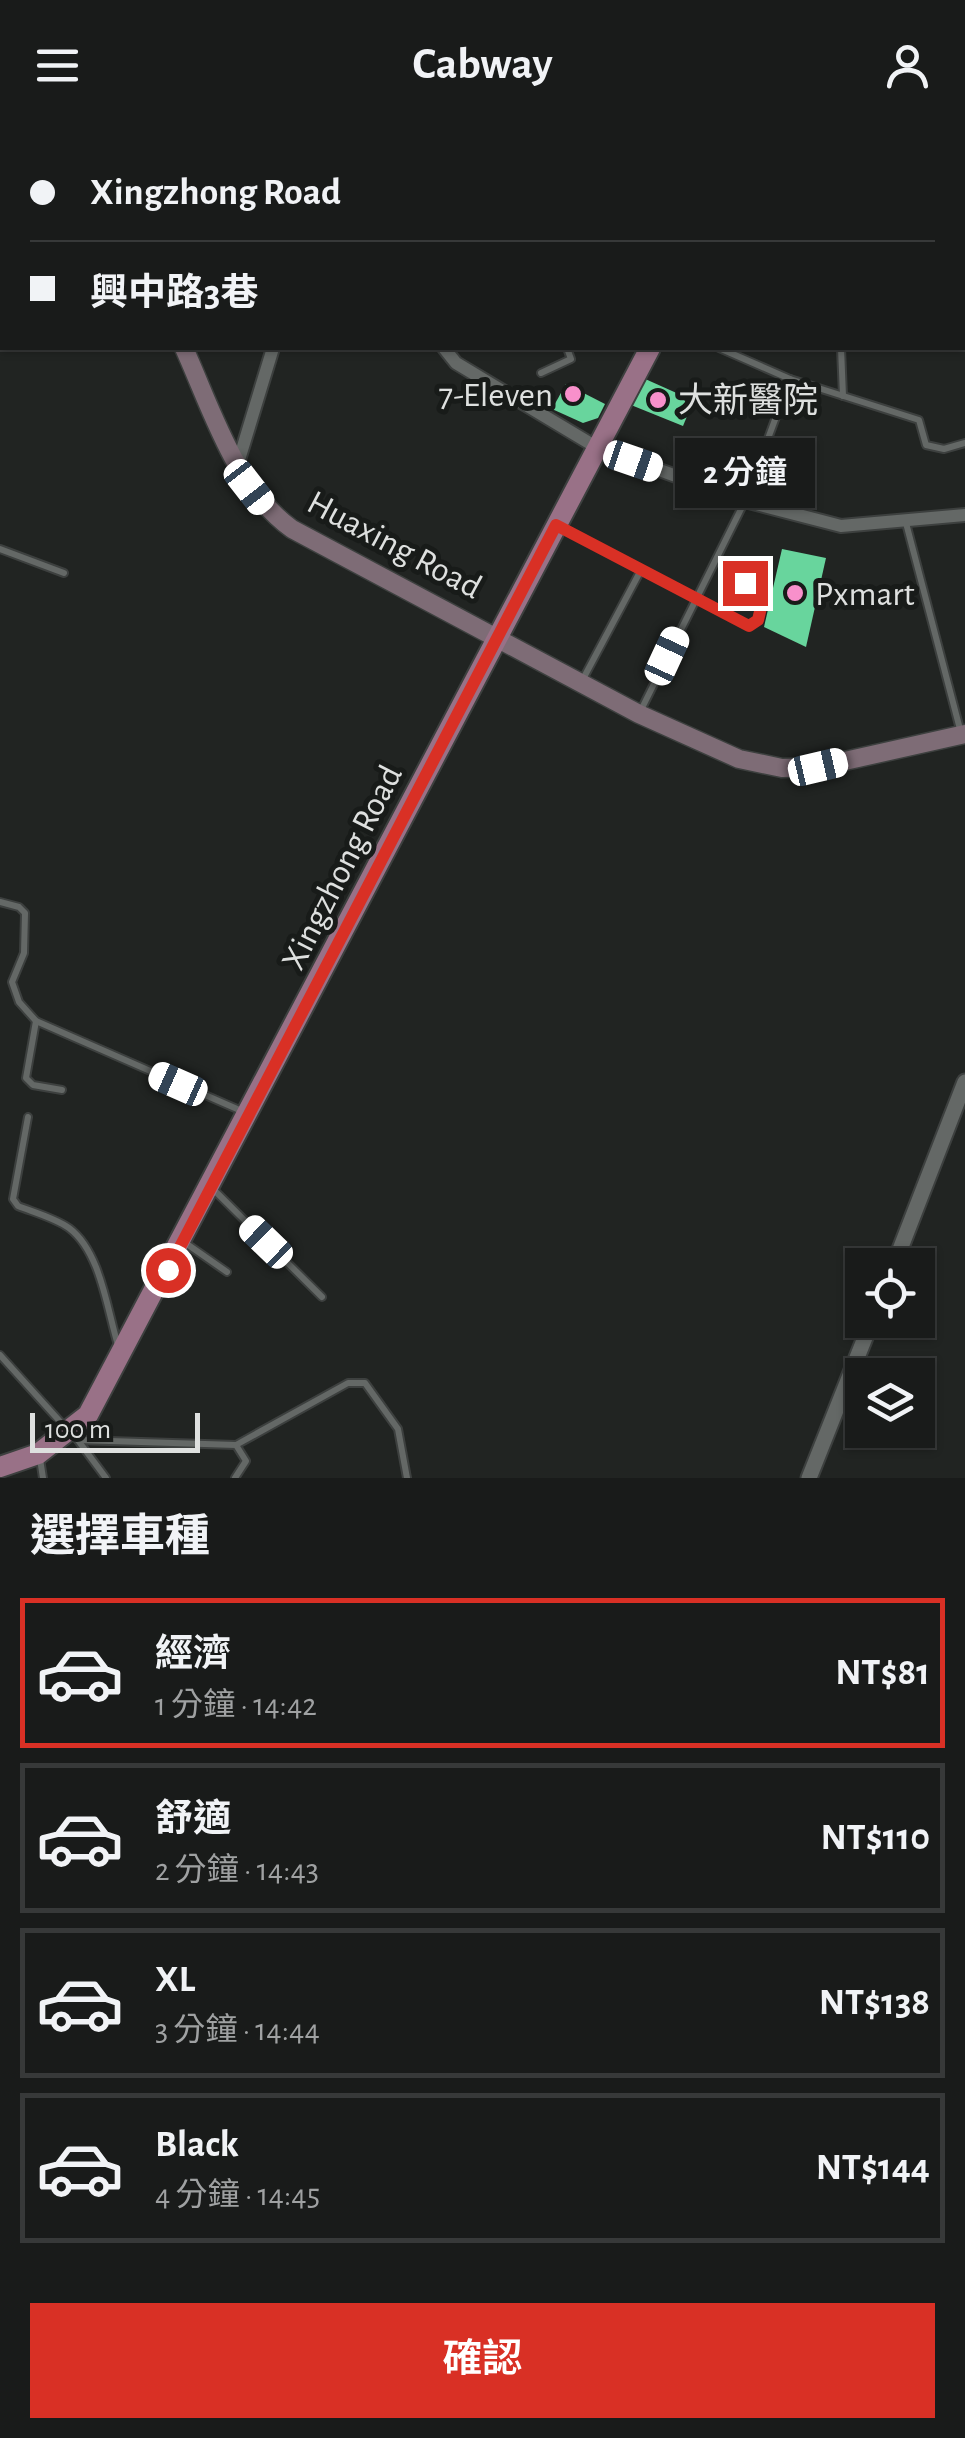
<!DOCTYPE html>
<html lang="zh-TW">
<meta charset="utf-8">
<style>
:root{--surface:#191b1a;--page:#222423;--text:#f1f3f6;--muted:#9fa1a2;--line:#373939;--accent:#d93025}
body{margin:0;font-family:"Alegreya Sans","Noto Sans TC",sans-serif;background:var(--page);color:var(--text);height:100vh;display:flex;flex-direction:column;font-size:38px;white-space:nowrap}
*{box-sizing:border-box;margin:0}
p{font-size:32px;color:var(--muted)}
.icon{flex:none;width:55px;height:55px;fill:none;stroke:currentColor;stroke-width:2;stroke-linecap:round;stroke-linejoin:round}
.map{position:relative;height:1348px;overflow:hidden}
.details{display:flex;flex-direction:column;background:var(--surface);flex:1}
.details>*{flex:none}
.guide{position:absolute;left:0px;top:0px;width:965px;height:220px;box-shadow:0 2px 8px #0004,0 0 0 2px var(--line);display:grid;align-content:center;height:220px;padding:0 30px;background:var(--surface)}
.fabs{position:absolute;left:845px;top:1118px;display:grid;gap:20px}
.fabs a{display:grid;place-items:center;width:90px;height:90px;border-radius:0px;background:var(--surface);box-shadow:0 2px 8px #0004,0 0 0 2px var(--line);font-size:50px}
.scale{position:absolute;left:30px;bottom:25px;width:170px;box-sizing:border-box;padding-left:10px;border:5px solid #dee0df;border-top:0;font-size:28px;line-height:35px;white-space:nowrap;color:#dee0df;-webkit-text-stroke:8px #181b19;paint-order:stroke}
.end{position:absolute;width:45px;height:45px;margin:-22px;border:12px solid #d93025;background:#fff;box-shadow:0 0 0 5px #fff}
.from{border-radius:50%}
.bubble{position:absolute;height:70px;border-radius:0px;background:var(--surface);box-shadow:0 2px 8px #0004,0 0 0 2px var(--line);font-size:32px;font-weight:600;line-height:70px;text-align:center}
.car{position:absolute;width:30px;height:60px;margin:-30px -15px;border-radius:12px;box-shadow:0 0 8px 2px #0007;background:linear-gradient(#fff 24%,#345 0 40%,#fff 0 76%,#345 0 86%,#fff 0)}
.guide b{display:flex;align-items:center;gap:35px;height:95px;font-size:38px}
.guide b+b{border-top:2px solid var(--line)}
.guide i{width:25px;height:25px;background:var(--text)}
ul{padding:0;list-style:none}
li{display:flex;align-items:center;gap:30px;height:150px;margin:0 20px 15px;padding:0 10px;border:5px solid var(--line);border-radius:0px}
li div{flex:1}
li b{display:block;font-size:38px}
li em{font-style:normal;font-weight:600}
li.current{border-color:var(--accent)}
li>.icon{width:90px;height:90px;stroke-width:1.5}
h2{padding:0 30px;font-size:45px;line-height:120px}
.primary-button{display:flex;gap:20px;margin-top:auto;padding:20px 30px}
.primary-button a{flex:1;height:115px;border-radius:0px;background:var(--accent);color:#fff;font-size:40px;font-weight:600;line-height:115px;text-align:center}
header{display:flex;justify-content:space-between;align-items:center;height:130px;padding:0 30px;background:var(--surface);font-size:45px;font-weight:600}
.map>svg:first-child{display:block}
</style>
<header><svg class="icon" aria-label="menu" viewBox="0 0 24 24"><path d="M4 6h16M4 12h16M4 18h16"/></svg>Cabway<svg class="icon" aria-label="person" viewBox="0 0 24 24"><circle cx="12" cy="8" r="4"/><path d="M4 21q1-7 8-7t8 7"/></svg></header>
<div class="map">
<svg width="965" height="1348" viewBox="0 0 965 1348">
<rect width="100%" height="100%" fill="#212422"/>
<!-- building -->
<g fill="#68d59d">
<path d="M643,248L681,265L690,279L683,296L631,275Z"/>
<path d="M566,254L605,274L598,288L583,293L552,279Z"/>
<path d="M782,419L826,428L806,517L764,497Z"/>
</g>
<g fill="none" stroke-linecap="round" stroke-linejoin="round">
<!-- service casing -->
<g stroke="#3d403f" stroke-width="10">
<g id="service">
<path d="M809,0L816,2"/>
<path d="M144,2L146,0"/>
<path d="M0,194L2,190"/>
<path d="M719,218L790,249L919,290L926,315L944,319L965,313"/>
<path d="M841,218L843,266"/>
<path d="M541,243L571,229L567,218"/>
<path d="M906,393L961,603"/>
<path d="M562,398L749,496L758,490L764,465L745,453"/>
<path d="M0,419L64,443"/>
<path d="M583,549L641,440"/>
<path d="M641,580L745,371L790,249"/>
<path d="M0,772L19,777L25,783L24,823L12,852L19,872L36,891L244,982"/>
<path d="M36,891L26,948L33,955L62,960"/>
<path d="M28,987L13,1069L18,1076C33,1082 55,1088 69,1098C101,1122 107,1180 118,1215"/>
<path d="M212,1058L322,1167"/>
<path d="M184,1112L227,1142"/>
<path d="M0,1225L65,1297"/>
<path d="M77,1309L106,1348"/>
<path d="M78,1310L236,1315L246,1331L235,1348"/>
<path d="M236,1315L348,1253H365L398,1299L407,1348"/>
<path d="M40,1329L43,1348"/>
</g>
</g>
<!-- minor casing -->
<g stroke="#3d403f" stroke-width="16">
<g id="minor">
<path d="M347,0L348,2"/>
<path d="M422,0V2"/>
<path d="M574,0L593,2"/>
<path d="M847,2L848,0"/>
<path d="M444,218L456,233L596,317L745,371L841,396L965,385"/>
<path d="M238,333L273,218"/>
</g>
</g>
<!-- tertiary casing -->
<g stroke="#3d403f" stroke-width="19">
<g id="tertiary">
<path d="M894,1135L965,952"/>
<path d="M809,1348L872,1190"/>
</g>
</g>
<!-- secondary casing -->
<g stroke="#3d403f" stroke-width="21">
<g id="secondary">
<path d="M92,0L93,2"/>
<path d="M184,218C212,280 235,358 292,399L639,584L739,629L782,638L818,637L965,604"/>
</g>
</g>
<!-- primary casing -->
<g stroke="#3d403f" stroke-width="24">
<g id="primary">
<path d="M887,0L888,2"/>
<path d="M760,2L762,0"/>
<path d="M962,200L965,209"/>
<path d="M0,1337L38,1324L88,1285L650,218"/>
</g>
</g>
<!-- service -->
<use href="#service" stroke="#646866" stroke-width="6"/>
<!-- minor -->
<use href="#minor" stroke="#646866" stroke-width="12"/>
<!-- tertiary -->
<use href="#tertiary" stroke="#646866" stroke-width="15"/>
<!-- secondary -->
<use href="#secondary" stroke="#7e6c76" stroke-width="18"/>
<!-- primary -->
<use href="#primary" stroke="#997187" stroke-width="20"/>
</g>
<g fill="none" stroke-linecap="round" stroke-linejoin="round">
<!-- route -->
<path stroke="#d93025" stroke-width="12" d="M168,1140L556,395L749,496L758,490L764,465L745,453"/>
</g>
<!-- markers -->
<g fill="#f890cb" stroke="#181b19" stroke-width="4">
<circle cx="573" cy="264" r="10"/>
<circle cx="658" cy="270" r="10"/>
<circle cx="795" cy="463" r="10"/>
</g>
<g text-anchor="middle" stroke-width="10" stroke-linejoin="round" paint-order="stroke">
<!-- poi labels -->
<g font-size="35" fill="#dee0df" stroke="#181b19" text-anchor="start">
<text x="553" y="276" text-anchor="end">7-Eleven</text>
<text x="678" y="282">大新醫院</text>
<text x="815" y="475">Pxmart</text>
</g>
<!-- street labels -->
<g font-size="35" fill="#dee0df" stroke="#181b19">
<text transform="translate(395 414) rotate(28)" y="12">Huaxing Road</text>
<text transform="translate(341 737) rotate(-63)" y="12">Xingzhong Road</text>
</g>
</g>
</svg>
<div class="fabs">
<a><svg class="icon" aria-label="locate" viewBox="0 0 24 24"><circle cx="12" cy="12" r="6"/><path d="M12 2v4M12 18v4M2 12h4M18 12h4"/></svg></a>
<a><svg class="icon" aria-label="layers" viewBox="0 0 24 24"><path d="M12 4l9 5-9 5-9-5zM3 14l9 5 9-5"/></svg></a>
</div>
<div class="scale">100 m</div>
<i class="end from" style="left:168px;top:1140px"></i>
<i class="end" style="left:745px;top:453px"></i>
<div class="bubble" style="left:675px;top:308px;width:140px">2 分鐘</div>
<i class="car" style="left:633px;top:331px;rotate:109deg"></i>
<i class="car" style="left:249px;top:357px;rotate:142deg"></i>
<i class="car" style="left:667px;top:526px;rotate:25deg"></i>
<i class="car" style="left:818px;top:637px;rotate:77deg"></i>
<i class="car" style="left:178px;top:954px;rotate:294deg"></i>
<i class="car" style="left:266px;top:1112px;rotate:314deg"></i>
<div class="guide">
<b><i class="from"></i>Xingzhong Road</b>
<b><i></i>興中路3巷</b>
</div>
</div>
<section class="details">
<h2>選擇車種</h2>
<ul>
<li class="current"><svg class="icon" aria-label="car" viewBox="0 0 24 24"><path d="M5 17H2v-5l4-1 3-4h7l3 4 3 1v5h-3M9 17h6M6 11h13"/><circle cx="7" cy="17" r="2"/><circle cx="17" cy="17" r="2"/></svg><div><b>經濟</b><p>1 分鐘 · 14:42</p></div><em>NT$81</em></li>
<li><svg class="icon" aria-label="car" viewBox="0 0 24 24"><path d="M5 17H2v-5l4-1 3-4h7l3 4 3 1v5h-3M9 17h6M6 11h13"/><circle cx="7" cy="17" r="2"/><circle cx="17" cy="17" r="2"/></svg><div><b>舒適</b><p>2 分鐘 · 14:43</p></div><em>NT$110</em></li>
<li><svg class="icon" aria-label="car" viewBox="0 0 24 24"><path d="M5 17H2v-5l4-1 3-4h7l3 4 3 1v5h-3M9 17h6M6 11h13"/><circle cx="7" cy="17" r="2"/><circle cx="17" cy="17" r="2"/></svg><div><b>XL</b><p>3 分鐘 · 14:44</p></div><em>NT$138</em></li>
<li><svg class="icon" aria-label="car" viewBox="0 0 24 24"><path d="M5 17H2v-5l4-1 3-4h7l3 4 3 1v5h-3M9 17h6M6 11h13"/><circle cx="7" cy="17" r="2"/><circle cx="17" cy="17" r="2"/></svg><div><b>Black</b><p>4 分鐘 · 14:45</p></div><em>NT$144</em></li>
</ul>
<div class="primary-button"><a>確認</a></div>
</section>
